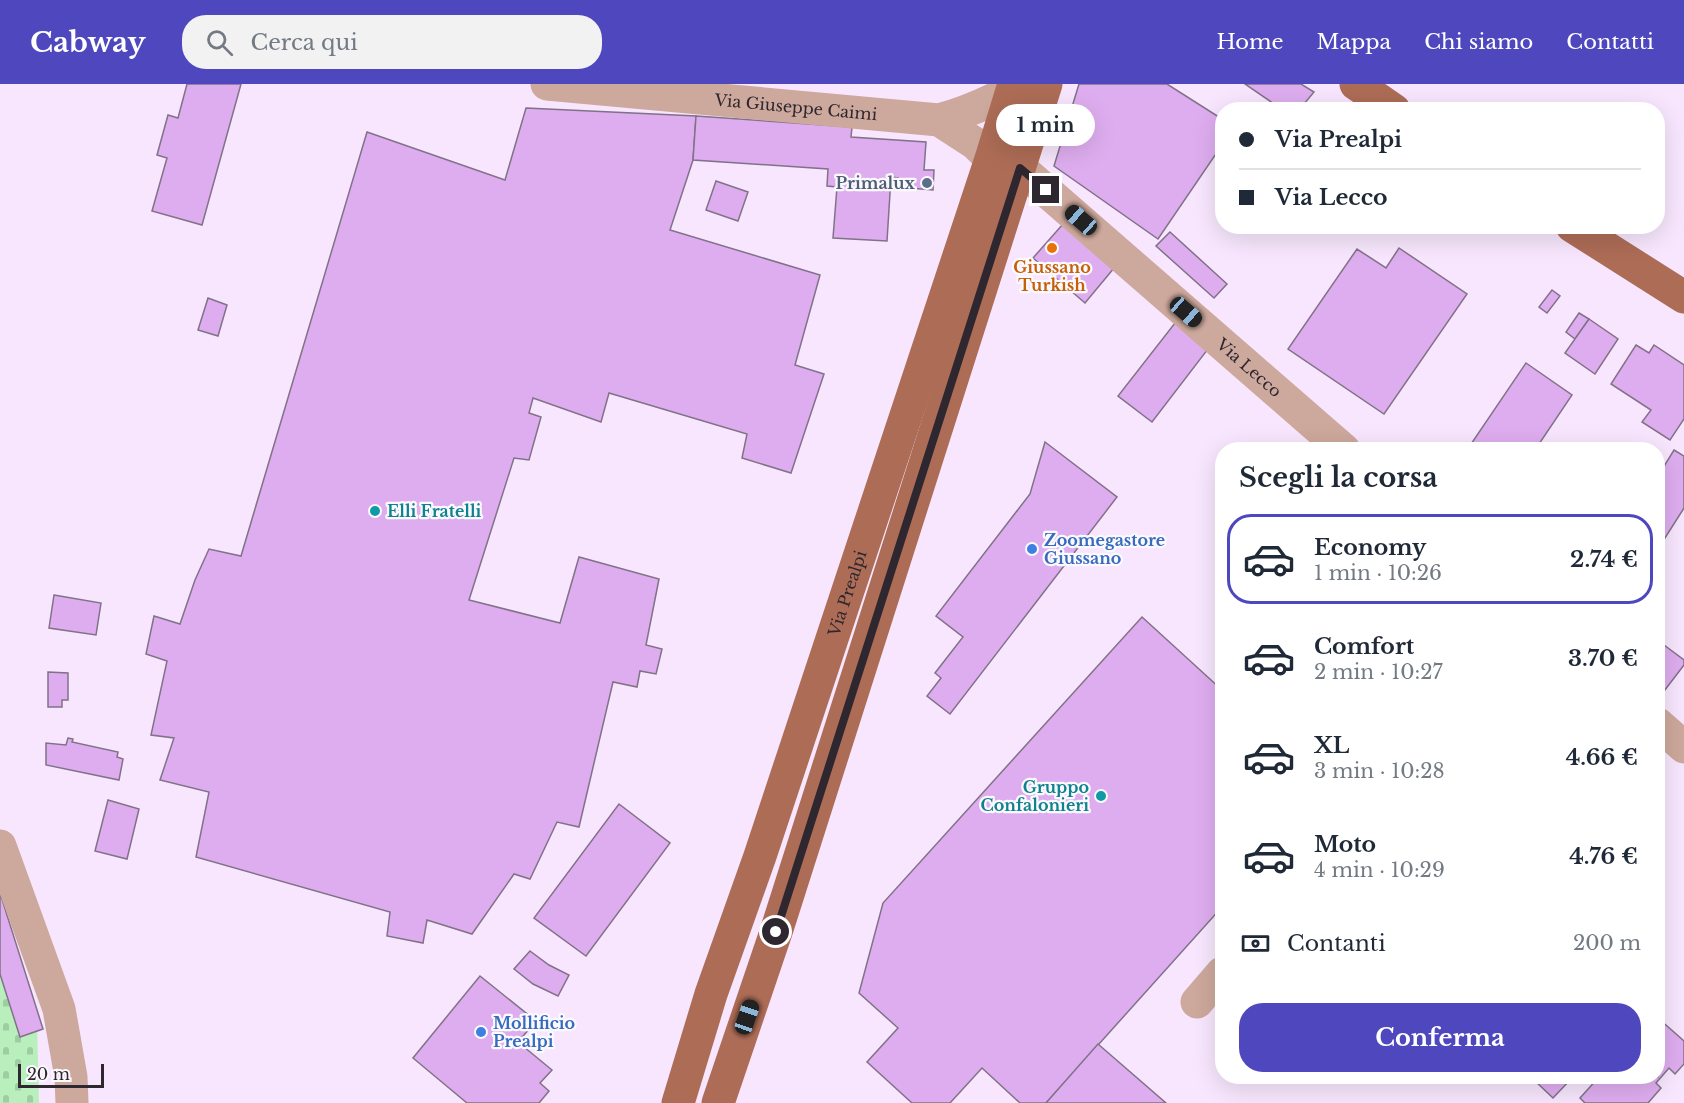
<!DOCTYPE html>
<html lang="it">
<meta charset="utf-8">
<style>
:root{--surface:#fff;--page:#f2f2f3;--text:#1f2937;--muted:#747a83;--line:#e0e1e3;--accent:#4e47be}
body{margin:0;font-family:"Libre Baskerville",serif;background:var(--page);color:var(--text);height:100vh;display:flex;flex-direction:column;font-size:22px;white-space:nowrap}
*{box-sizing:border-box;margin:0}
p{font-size:20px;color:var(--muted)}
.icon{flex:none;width:33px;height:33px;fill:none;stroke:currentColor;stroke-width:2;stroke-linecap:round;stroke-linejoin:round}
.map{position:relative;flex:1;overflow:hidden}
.details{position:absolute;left:1215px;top:358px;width:450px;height:642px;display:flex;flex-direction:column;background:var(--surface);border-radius:24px;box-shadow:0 6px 24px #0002}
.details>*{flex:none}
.guide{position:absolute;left:1215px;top:18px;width:450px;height:132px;border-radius:24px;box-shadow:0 6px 24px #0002;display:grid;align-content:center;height:132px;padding:0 24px;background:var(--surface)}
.scale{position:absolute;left:18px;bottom:15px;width:86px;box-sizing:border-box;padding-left:6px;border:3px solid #2e2730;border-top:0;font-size:16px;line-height:21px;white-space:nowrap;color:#2e2730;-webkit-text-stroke:4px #fcf9fe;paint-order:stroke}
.end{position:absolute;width:27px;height:27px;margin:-14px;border:8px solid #2e2730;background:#fff;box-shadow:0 0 0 3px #fff}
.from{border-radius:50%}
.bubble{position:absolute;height:42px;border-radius:21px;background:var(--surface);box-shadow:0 6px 24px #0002;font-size:20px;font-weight:700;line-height:42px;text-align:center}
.car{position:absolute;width:18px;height:36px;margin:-18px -9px;border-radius:8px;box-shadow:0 0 4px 2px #0007;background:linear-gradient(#222 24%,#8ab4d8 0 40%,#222 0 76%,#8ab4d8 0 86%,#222 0)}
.guide b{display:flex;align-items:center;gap:21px;height:57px;font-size:22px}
.guide b+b{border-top:2px solid var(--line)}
.guide i{width:15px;height:15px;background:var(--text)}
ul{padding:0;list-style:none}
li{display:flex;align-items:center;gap:18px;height:90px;margin:0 12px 9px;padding:0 12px;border:3px solid transparent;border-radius:24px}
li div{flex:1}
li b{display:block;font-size:22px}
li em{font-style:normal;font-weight:700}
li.active{border-color:var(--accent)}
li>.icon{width:54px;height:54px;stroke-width:1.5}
h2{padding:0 24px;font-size:27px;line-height:72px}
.pay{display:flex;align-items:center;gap:15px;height:66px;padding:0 24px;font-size:22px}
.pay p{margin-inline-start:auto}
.button{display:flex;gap:12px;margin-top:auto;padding:12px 24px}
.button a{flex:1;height:69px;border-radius:24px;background:var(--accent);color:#fff;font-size:24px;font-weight:700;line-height:69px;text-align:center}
header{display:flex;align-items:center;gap:36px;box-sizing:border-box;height:84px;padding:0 30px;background:var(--accent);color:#fff}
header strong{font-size:28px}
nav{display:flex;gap:33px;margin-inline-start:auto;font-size:21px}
.search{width:420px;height:54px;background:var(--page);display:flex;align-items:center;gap:15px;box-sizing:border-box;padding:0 21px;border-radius:24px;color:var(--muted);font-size:22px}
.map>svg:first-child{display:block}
</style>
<header>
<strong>Cabway</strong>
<div class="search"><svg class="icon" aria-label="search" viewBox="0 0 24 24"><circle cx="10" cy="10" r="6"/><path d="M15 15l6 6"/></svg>Cerca qui</div>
<nav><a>Home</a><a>Mappa</a><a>Chi siamo</a><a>Contatti</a></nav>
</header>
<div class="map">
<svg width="1684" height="1019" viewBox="0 0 1684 1019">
<defs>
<pattern id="cemetery-stones" width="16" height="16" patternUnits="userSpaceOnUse" patternTransform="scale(1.5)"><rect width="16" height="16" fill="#b9efbd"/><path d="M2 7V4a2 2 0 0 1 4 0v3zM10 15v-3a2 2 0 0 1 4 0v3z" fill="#9fcda3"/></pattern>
</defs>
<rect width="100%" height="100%" fill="#f7e6fd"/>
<!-- cemetery -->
<path fill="url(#cemetery-stones)" d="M0,819L37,936L39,1019H0Z"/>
<!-- building -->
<g fill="#deadef" stroke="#817287" stroke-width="1.5">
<path d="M187,0H241L202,141L152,127L167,74L157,71L168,31L178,34Z"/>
<path d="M1079,0H1167L1222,35V61L1158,155L1054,82Z"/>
<path d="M1245,0H1301L1314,8L1299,26H1283Z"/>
<path d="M526,24L696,32L693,76L670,146L820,191L795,281L824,290L791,389L742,374L747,350L609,309L601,338L533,314L529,329L541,333L529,376L514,374L469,516L560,539L579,473L659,495L646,561L662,565L656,590L640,587L637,603L613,598L579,743L557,738L530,795L514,790L472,850L427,836L423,859L387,852L390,828L196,773L209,708L160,696L174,654L151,651L167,577L146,570L154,532L180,540L195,496L209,465L241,472L367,48L505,96Z"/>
<path d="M696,32L852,43L851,53L926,58L924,86H934L933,106L898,103V94L891,93L887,157L833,154L837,103L827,102L828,85L693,76Z"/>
<path d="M716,97L748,108L738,137L706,126Z"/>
<path d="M1063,140L1114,184L1085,219L1033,174Z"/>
<path d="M1170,148L1227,200L1214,214L1156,162Z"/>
<path d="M1399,164L1467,210L1384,330L1288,265L1357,165L1386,184Z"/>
<path d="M1552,206L1560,212L1547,229L1539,223Z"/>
<path d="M208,214L227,221L218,252L198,246Z"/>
<path d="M1579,229L1589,235L1575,255L1566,248Z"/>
<path d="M1589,235L1618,255L1595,290L1565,269Z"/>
<path d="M1175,239L1208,265L1152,338L1118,312Z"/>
<path d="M1636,261L1649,269L1654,261L1684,281V335L1670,356L1642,338L1651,326L1611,300Z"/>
<path d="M1526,279L1572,311L1535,366H1467Z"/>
<path d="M1045,358L1117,413L950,630L927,612L941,594L935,589L963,553L936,532L1030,410Z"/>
<path d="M1674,366L1684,372V424L1658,465V392Z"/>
<path d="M54,511L101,519L96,551L49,544Z"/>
<path d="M1142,533L1222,606V823L1046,1019H1020L982,984L950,1019H912L867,978L898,944L859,909L883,819Z"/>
<path d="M1664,561L1684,576V581L1658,615V570Z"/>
<path d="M48,588L68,589V616H62V623H48Z"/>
<path d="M68,654L73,655L72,658L118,668L117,673L123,675L119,696L46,681V659L66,661Z"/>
<path d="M108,716L139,725L127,775L95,767Z"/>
<path d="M619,720L670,759L586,872L534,834Z"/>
<path d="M0,809L43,945L20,953L0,890Z"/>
<path d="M530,867L549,881L569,891L558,912L533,900L514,885Z"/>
<path d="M480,892L536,937L518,958L552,986L540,999L549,1007L539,1019H467L413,974Z"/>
<path d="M1658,934L1684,957V980L1675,990L1669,984L1656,999L1661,1004L1648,1019H1585L1580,1014L1599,993H1658Z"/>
<path d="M1098,960L1166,1019H1046Z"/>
<path d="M1535,993H1569L1571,995L1553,1014L1533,995Z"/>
</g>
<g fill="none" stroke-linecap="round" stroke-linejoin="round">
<!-- minor -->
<g stroke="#cda89c" stroke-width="33">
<path id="s1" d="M547,0L939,36C965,29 988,19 1012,6"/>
<path d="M939,36L976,60L991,75"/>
<path id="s2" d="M1020,84L1344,366"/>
<path d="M1658,640L1684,663"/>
<path d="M0,762L59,925L71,993L72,1019"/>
<path d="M1197,918L1222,889"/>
</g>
<!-- major -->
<g stroke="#ad6c56" stroke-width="33">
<path d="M1356,0L1394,26"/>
<path d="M1572,142L1684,213"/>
<path id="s3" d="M678,1019L711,910L760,772L991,75L1014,0"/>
<path d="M718,1019L776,848L1046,0"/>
</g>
</g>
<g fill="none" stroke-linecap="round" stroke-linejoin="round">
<!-- route -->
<path stroke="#2e2730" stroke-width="8" d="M776,848L1020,84L1046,106"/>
</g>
<!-- markers -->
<circle fill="#5c6f8a" stroke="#fcf9fe" stroke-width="2" cx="927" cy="99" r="6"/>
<circle fill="#e8710a" stroke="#fcf9fe" stroke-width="2" cx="1052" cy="164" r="6"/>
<g fill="#0f9aa8" stroke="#fcf9fe" stroke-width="2">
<circle cx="375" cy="427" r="6"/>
<circle cx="1101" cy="712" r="6"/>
</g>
<g fill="#3f7fe0" stroke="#fcf9fe" stroke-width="2">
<circle cx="1032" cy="465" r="6"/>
<circle cx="481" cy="948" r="6"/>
</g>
<g text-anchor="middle" stroke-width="4.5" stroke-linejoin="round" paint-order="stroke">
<!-- street labels -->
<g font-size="16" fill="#2e2730" stroke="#fcf9fe">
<text dy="6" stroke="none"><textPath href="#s1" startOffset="250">Via Giuseppe Caimi</textPath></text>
<text dy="6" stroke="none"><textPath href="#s2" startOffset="304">Via Lecco</textPath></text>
<text dy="6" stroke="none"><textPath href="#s3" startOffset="537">Via Prealpi</textPath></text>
</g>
<!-- service labels -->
<g font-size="16" font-weight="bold" fill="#4e5e75" stroke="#fcf9fe" text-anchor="end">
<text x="915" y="105">Primalux</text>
</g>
<!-- food labels -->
<g font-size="16" font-weight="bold" fill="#c56008" stroke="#fcf9fe">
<text x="1052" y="189">Giussano<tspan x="1052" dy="18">Turkish</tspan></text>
</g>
<!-- culture labels -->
<g font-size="16" font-weight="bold" fill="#0d838f" stroke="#fcf9fe" text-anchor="start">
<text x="387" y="433">Elli Fratelli</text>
<text x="1089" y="709" text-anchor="end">Gruppo<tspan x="1089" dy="18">Confalonieri</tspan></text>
</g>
<!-- shop labels -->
<g font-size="16" font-weight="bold" fill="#366cbe" stroke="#fcf9fe" text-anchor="start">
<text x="1044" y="462">Zoomegastore<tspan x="1044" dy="18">Giussano</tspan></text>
<text x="493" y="945">Mollificio<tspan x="493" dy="18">Prealpi</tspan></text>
</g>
</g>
</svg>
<div class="scale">20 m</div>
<i class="end from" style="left:776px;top:848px"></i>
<i class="end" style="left:1046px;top:106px"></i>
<div class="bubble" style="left:996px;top:20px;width:99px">1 min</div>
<i class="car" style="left:1081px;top:136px;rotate:311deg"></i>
<i class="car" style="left:1186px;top:228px;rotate:131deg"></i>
<i class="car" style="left:747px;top:933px;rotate:19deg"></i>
<div class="guide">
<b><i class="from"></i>Via Prealpi</b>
<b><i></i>Via Lecco</b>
</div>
<section class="details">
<h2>Scegli la corsa</h2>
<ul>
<li class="active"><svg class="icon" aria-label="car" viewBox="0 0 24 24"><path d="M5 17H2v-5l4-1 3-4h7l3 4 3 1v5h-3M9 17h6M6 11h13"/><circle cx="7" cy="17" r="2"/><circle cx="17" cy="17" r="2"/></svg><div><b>Economy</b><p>1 min · 10:26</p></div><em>2.74 €</em></li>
<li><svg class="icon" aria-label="car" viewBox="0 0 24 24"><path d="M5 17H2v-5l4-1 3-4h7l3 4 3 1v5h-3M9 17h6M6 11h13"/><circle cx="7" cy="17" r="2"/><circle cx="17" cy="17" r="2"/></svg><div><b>Comfort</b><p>2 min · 10:27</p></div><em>3.70 €</em></li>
<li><svg class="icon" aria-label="car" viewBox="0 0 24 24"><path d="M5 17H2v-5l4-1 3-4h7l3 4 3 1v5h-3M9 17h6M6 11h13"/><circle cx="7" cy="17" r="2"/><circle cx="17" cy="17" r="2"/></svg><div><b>XL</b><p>3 min · 10:28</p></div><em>4.66 €</em></li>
<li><svg class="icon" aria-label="car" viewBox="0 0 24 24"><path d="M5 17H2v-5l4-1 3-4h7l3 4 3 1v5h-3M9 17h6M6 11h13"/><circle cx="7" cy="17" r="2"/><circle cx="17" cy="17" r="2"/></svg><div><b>Moto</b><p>4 min · 10:29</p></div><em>4.76 €</em></li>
</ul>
<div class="pay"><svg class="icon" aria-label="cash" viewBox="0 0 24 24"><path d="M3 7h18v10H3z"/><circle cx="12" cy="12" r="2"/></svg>Contanti<p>200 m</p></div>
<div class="button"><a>Conferma</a></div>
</section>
</div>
